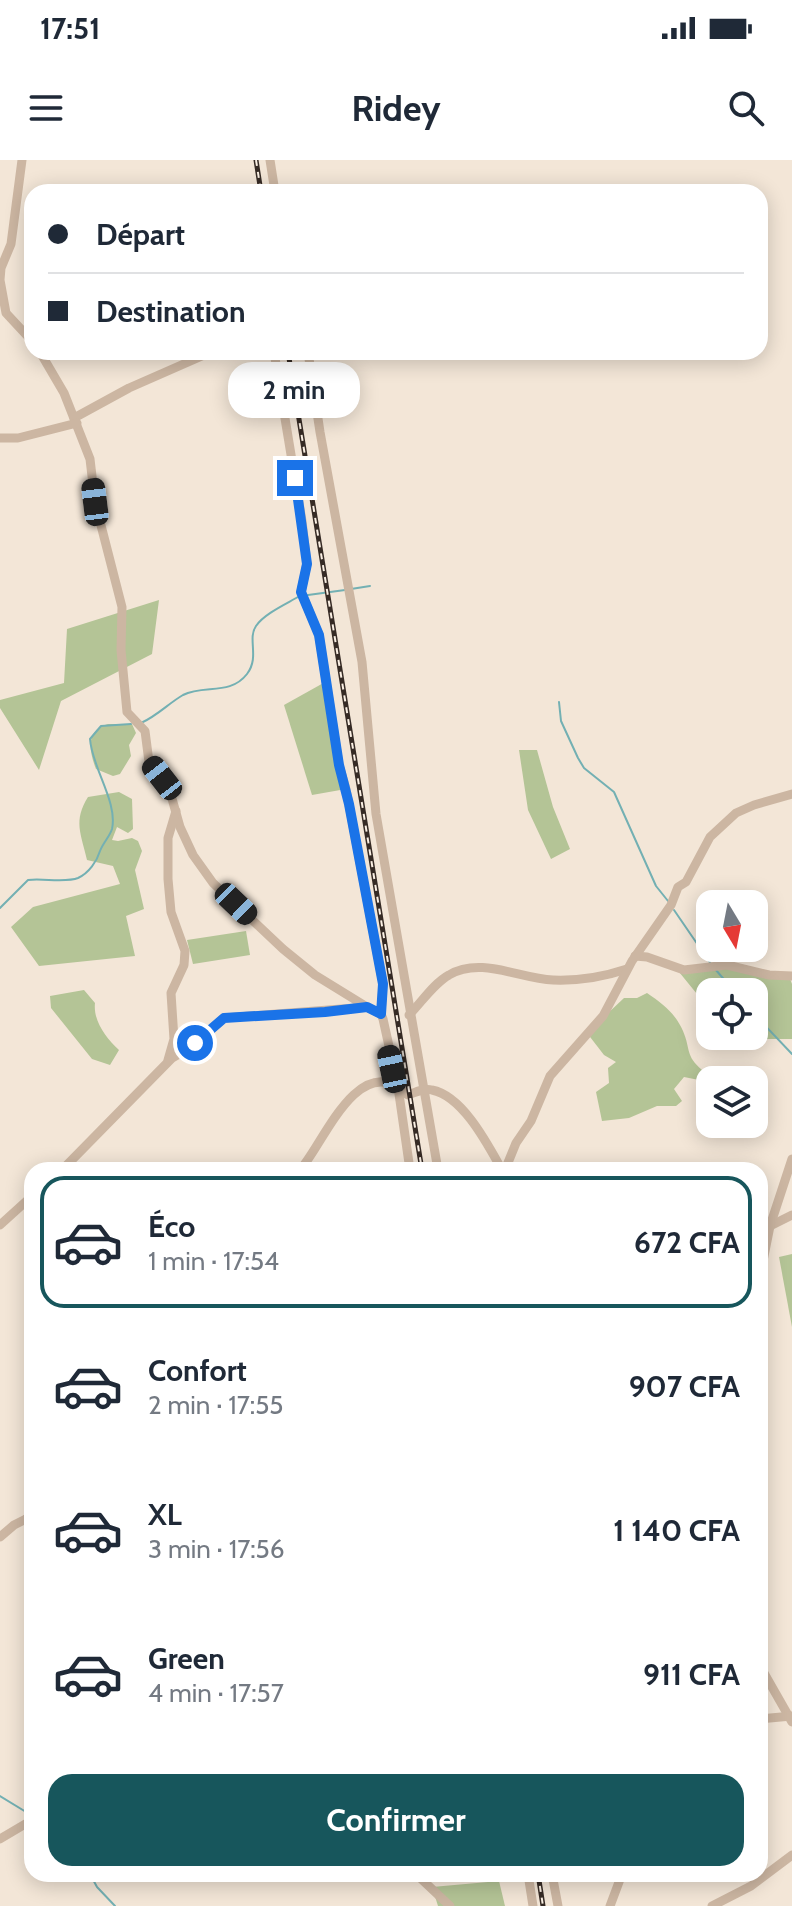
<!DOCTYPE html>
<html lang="fr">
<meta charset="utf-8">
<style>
:root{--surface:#fff;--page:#f6f6f7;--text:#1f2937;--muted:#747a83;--line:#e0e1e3;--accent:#17565c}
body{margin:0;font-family:Cabin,sans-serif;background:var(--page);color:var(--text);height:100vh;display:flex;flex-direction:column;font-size:30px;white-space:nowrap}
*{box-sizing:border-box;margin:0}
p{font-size:26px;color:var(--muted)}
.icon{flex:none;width:44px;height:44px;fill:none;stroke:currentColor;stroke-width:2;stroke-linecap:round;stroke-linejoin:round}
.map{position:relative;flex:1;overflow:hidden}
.details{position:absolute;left:24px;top:1002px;width:744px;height:720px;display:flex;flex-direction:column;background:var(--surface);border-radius:24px;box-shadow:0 4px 20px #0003}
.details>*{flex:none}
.hud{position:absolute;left:24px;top:24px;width:744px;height:176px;border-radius:24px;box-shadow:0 4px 20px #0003;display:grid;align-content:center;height:176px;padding:0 24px;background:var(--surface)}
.needle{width:52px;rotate:170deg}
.tools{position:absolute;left:696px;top:730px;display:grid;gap:16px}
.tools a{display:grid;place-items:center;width:72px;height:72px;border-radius:16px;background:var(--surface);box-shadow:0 4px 20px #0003;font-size:40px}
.end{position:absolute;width:36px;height:36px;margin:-18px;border:10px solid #1a73e8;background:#fff;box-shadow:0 0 0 4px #fff}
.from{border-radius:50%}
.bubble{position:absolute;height:56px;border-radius:24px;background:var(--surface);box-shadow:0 4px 20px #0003;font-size:26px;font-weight:800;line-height:56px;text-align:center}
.car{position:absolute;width:24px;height:48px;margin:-24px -12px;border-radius:10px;box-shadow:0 0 6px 2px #0007;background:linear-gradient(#222 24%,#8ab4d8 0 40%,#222 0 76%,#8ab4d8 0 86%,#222 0)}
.hud b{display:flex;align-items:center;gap:28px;height:76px;font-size:30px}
.hud b+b{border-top:2px solid var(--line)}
.hud i{width:20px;height:20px;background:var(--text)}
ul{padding:14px 0 0;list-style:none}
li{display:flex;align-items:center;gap:24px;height:132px;margin:0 16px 12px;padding:0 8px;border:4px solid transparent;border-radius:24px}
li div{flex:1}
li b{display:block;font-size:30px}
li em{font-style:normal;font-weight:800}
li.selected{border-color:var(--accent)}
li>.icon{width:72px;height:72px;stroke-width:1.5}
.button{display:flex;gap:16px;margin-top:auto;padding:16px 24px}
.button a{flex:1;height:92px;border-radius:24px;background:var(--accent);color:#fff;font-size:32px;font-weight:800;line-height:92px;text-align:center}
.status{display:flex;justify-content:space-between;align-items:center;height:56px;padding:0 40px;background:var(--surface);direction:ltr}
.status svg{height:22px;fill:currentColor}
header{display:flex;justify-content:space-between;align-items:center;height:104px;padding:0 24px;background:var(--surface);font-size:36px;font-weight:800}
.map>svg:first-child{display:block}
</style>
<div class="status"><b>17:51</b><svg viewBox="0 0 49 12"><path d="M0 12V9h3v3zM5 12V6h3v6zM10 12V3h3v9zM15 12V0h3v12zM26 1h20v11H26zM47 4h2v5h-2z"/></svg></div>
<header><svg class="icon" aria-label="menu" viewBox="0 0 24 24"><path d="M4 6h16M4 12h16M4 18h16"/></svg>Ridey<svg class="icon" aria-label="search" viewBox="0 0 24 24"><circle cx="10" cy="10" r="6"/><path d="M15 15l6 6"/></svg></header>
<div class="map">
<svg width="792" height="1746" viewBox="0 0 792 1746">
<rect width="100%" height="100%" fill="#f3e6d7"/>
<!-- green -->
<g fill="#b4c496">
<path d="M159,440L152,494L61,541L39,610L0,548V540L64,523L67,469Z"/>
<path d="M327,521L346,629L312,635L284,545Z"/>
<path d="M108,564H132L136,573L129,585L131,596L120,614L113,616L96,609C89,591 85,570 108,564Z"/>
<path d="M519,590H537L553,647L570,689L551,699L528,650Z"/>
<path d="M119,632L132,639L133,669L128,673L117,667L112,680L118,681L132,678L138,681L142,691L135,710L144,749L126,756L135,796L39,806L11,767L33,747L120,724L113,706L87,700C81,673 73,661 88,637Z"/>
<path d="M246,771L250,795L193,804L187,780Z"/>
<path d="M727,805L789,816L792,824V879H733L731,876H754V832H710V850L675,807Z"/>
<path d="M84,830L95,843C93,861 106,878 119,890L110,905L92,899L51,848L50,836Z"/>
<path d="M647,833C663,844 675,853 683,871C691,890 685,895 702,910V917L699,920L684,917L674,929L682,941L676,946H657L629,958L602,961L596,932L609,923L608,908L616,902L604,895L587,873L624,838H637Z"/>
<path d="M792,1094V1167L779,1097Z"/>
<path d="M499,1721L505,1746H438L432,1727Z"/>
</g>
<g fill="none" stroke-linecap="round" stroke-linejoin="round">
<!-- stream -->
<g stroke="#73b0b3" stroke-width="2">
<path d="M351,429L370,426"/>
<path d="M308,435L345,430"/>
<path d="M559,542L561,561L578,598L584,608L614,632L656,726L668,741"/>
<path d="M141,563C157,556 169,543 183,535C204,524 230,536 247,514C260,497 247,479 256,466C264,454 286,444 298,437"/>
<path d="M0,748L28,720C42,718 66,723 78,718C89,713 97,701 100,691C103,683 110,676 112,669C118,642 92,608 90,579L101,566L131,564"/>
<path d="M674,750L711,804"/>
<path d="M715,809L735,832"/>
<path d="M754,854L792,894"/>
<path d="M0,1636L31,1655"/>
<path d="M90,1714L97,1727L115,1746"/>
</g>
<!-- minor -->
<g stroke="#ccb6a2" stroke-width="9">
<path d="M22,0L11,84L1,108L0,120L6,153L32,181"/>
<path d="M270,0L275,32"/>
<path d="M40,192L64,233L90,299L95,342L122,447L121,490L127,552L145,571L149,602L169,628L180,667L193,695L213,723L283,789L315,815L367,847"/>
<path d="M274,192L302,361L307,404L301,432L319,475L339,605L346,629L383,824L381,854"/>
<path d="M308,192L320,272L362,502L376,654L438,1010"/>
<path d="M74,258L129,228L211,192"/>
<path d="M0,278H18L77,263"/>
<path d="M635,796L647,797L684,810L727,805L769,815L792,816"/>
<path d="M409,855C422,842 433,824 449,815C481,796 520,819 553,820C579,821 603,817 627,809"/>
<path d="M168,900L174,879L171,833L184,805L185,791L171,752L168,719V678L176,651"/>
<path d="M62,1010L172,898L191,887L224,858L367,847L381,854L383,859L398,927L410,1010"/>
<path d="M300,1010C322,986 354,900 398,927C401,929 404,933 408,935C416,932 424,928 432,930C463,936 488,985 502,1010"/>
<path d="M505,1010L516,983L531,961L550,916L603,856L632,801L671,745L678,727L686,722L710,677L736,653L754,645L792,634"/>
<path d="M0,1065L32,1036"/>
<path d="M760,1075L770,1066L792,1055"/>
<path d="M760,1116L770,1066L792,999"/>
<path d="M27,1358L32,1372"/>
<path d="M0,1377L14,1365L32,1356"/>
<path d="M760,1506L792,1562"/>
<path d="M760,1559L792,1556"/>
<path d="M0,1679L32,1660"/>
<path d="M416,1714L450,1746"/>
<path d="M528,1714L533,1746"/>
<path d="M552,1714L558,1746"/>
<path d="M610,1746L622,1714"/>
<path d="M712,1746L751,1726L792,1695"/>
</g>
<!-- rail casing -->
<g stroke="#362b25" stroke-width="5">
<g id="rail">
<path d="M256,0L261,32"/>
<path d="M288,192L422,1010"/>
<path d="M538,1714L543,1746"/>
</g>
</g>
<!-- rail -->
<use href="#rail" stroke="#fbf0e4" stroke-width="2" stroke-dasharray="6" stroke-linecap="butt"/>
</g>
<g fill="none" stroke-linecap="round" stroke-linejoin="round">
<!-- route -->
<path stroke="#1a73e8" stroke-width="10" d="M195,883L224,858L325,852L367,847L381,854L383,824L349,644L339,605L319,475L301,432L307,404L295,318"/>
</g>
</svg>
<div class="tools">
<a><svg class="needle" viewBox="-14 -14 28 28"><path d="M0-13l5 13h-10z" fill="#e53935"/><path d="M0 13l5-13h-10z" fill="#747a83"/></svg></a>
<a><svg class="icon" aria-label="locate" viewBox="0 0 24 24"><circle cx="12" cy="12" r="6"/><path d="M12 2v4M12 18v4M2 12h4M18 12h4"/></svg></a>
<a><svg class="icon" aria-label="layers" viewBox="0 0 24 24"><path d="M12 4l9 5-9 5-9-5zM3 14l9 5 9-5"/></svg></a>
</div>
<i class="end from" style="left:195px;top:883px"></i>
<i class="end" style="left:295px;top:318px"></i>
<div class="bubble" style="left:228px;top:202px;width:132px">2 min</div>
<i class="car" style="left:95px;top:342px;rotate:353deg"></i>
<i class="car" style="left:162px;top:618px;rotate:322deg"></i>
<i class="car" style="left:236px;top:744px;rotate:134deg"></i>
<i class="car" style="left:392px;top:909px;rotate:348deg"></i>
<div class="hud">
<b><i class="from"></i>Départ</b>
<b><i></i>Destination</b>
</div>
<section class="details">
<ul>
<li class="selected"><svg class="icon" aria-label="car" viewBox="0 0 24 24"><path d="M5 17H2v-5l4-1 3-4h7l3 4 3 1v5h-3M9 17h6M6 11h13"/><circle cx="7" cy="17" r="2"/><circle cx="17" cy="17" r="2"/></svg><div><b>Éco</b><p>1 min · 17:54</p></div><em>672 CFA</em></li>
<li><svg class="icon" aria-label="car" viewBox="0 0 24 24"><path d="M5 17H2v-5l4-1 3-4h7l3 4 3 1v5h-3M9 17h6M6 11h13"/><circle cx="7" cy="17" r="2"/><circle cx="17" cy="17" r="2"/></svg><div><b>Confort</b><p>2 min · 17:55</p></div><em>907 CFA</em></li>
<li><svg class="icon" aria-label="car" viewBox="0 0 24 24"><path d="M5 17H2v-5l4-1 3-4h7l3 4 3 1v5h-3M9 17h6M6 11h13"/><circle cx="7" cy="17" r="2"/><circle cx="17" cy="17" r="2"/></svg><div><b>XL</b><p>3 min · 17:56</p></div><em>1 140 CFA</em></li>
<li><svg class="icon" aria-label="car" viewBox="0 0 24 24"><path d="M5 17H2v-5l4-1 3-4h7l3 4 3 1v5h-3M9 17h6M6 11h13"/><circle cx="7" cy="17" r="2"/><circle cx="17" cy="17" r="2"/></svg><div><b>Green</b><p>4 min · 17:57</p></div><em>911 CFA</em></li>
</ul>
<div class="button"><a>Confirmer</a></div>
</section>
</div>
